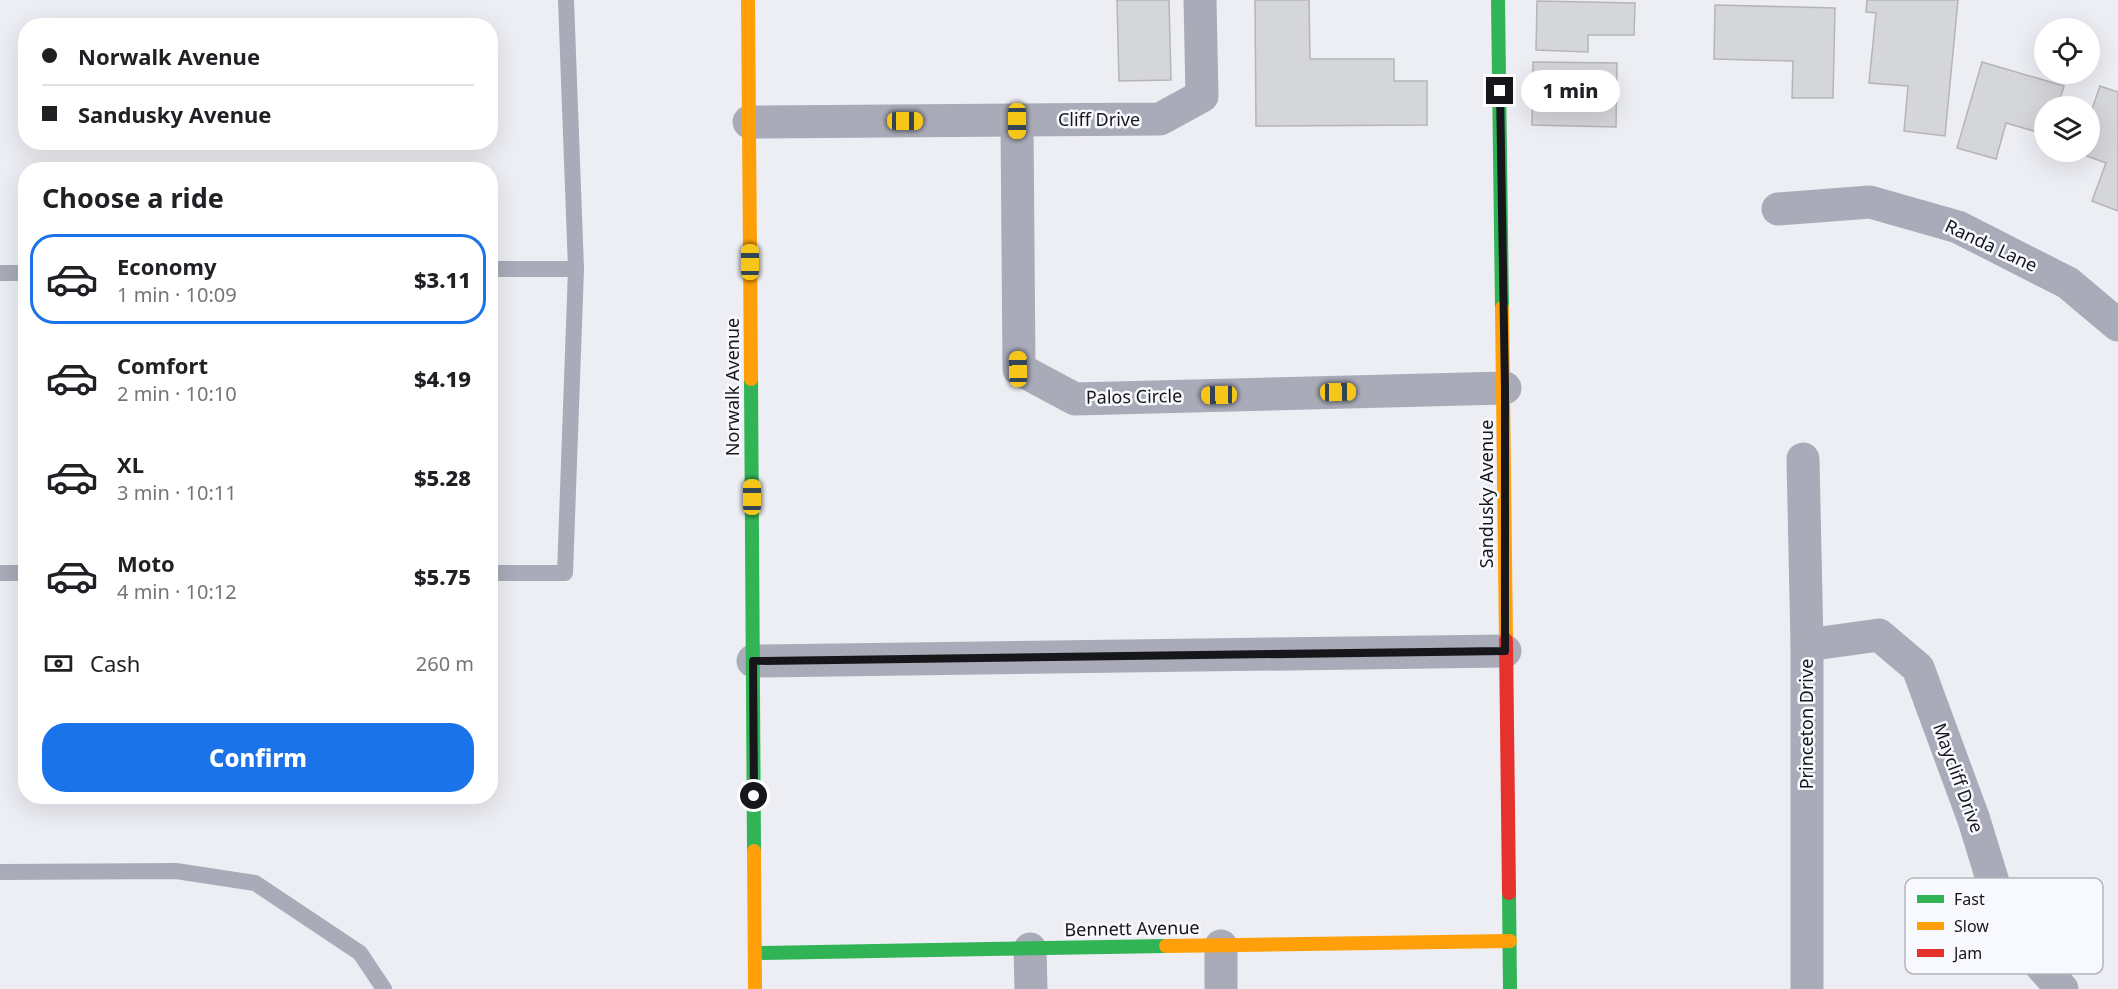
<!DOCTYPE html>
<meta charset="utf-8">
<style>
:root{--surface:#fff;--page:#f2f2f2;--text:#202124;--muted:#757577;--line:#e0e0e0;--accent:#1a73e8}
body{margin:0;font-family:"Noto Sans",sans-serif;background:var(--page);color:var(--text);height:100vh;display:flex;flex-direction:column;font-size:22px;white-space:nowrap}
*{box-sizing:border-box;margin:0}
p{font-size:20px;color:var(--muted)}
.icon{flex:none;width:33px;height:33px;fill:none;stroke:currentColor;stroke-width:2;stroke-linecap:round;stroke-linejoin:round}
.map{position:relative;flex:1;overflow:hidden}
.side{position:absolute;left:18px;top:162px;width:480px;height:642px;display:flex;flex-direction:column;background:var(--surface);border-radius:24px;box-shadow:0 6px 24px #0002}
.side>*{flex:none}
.banner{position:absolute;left:18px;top:18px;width:480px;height:132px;border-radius:24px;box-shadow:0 6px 24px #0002;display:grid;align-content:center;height:132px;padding:0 24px;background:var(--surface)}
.fabs{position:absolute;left:2034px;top:18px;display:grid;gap:12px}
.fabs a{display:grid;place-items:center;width:66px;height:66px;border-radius:50%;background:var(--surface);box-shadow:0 6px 24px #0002;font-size:30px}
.end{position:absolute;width:27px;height:27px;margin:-14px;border:8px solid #17171b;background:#fff;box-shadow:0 0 0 3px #fff}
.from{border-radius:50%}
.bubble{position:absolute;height:42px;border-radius:21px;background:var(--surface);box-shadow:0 6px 24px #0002;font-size:20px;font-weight:800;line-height:42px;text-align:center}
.car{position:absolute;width:18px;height:36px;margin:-18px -9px;border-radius:8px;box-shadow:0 0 4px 2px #0007;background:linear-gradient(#f5c518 24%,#345 0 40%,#f5c518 0 76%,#345 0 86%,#f5c518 0)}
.banner b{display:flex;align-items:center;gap:21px;height:57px;font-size:22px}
.banner b+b{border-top:2px solid var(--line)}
.banner i{width:15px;height:15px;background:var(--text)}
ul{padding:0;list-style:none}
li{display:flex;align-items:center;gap:18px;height:90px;margin:0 12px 9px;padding:0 12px;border:3px solid transparent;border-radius:24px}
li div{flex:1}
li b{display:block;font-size:22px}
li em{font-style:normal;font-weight:800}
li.on{border-color:var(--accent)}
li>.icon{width:54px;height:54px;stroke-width:1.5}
h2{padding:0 24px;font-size:27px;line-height:72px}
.pay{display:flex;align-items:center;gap:15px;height:66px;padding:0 24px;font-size:22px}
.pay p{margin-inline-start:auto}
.primary-button{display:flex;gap:12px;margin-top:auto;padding:12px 24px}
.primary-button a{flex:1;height:69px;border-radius:24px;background:var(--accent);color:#fff;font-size:24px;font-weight:800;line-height:69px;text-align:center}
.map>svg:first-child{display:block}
</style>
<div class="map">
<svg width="2118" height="989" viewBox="0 0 2118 989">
<rect width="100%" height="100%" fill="#edeef3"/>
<!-- building -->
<g fill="#d5d6da" stroke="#b4b5b9" stroke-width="1.5">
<path d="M1117,0H1169L1171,80L1119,81Z"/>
<path d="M1255,0H1309L1310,59H1394V81H1427V125L1256,126Z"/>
<path d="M1867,0H1958L1945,136L1904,131L1908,86L1869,83L1876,13L1866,12Z"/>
<path d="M1537,1L1635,3L1634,35H1588V52L1536,50Z"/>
<path d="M1715,5L1835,8L1833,98H1792L1793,61L1714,59Z"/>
<path d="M1533,62L1617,63L1616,127L1532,125Z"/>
<path d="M1982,62L2064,86L2058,106H2044V134L2006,123L1996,159L1957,148Z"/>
<path d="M2100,86L2118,92V211L2092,201L2106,163L2076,152H2090V115Z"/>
</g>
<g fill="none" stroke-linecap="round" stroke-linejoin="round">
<!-- lane -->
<g stroke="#a9abb8" stroke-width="16">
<path d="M490,269H576"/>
<path d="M0,273H26"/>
<path d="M0,573H26"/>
<path d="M490,573H565L576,269L566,0"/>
<path d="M0,872L176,871L255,883L360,953L384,989"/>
</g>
<!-- street -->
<g stroke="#a9abb8" stroke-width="33">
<path d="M1017,121L1019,369L1075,399L1505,388"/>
<path d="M749,122L1160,119L1202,96L1200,0"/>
<path d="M1778,209L1870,202L1958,227L2068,283L2118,325"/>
<path d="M1803,459L1807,645V989"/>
<path d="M1807,645L1879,635L1918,668L1974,820L2007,928L2062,989"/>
<path d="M753,661L1505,651"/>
<path d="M1221,946V989"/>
<path d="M1030,949L1031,989"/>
</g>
<!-- fast -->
<g stroke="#30b455" stroke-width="14">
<path d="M1498,0L1502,308"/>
<path d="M751,379L754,851"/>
<path d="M1509,893L1510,989"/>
<path d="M755,953L1166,946"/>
</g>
<!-- slow -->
<g stroke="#ff9f0a" stroke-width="14">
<path d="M748,0L751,379"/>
<path d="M1502,308L1506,640"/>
<path d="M754,851L755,989"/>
<path d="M1166,946L1510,941"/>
</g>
<!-- jam -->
<path stroke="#e5322d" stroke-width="14" d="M1506,640L1509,893"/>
</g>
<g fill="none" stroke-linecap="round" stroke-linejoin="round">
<!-- route -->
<path stroke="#17171b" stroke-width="8" d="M754,796L753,661L1505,651V388L1500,91"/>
</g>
<g text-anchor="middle" stroke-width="5" stroke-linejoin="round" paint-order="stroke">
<!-- street labels -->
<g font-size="18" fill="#17171b" stroke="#f8f9ff">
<text x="1099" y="126">Cliff Drive</text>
<text transform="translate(1991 246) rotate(25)" y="6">Randa Lane</text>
<text transform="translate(733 387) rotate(-90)" y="6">Norwalk Avenue</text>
<text transform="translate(1134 397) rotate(-1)" y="6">Palos Circle</text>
<text transform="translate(1487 494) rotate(-90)" y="6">Sandusky Avenue</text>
<text transform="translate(1807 724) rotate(-90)" y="6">Princeton Drive</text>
<text transform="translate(1958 778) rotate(70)" y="6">Maycliff Drive</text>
<text transform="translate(1132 929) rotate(-1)" y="6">Bennett Avenue</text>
</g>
</g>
<!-- legend -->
<rect x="1905" y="878" width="198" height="96" rx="9" fill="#f8f9ff" stroke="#b4b5bb" stroke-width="1.5"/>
<rect x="1917" y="895" width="27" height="8" fill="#30b455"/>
<rect x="1917" y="922" width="27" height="8" fill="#ff9f0a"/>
<rect x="1917" y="949" width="27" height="8" fill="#e5322d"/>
<g font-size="16" fill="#17171b">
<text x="1954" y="905">Fast</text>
<text x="1954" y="932">Slow</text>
<text x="1954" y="959">Jam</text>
</g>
</svg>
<div class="fabs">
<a><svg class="icon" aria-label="locate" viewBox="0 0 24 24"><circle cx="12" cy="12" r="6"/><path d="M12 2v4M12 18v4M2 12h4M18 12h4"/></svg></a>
<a><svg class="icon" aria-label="layers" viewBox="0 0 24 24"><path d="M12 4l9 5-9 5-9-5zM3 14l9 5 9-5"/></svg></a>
</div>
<i class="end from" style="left:754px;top:796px"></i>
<i class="end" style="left:1500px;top:91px"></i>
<div class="bubble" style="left:1521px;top:70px;width:99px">1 min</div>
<i class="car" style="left:905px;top:121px;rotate:90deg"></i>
<i class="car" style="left:1017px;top:121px;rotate:180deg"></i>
<i class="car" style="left:750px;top:262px;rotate:0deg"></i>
<i class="car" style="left:1018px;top:369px;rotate:359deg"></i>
<i class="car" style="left:1338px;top:392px;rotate:89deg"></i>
<i class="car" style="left:1219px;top:395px;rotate:269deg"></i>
<i class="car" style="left:752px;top:497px;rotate:0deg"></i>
<div class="banner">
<b><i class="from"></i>Norwalk Avenue</b>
<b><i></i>Sandusky Avenue</b>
</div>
<section class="side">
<h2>Choose a ride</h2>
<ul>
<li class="on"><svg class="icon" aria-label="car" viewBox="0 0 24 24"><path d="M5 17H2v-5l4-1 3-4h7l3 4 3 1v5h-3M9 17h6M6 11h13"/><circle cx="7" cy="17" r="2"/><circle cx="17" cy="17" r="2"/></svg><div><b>Economy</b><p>1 min · 10:09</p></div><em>$3.11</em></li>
<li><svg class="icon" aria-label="car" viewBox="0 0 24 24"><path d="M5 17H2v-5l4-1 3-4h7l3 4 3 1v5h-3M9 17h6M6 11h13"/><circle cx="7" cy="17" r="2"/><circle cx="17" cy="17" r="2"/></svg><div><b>Comfort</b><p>2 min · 10:10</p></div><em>$4.19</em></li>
<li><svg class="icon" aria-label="car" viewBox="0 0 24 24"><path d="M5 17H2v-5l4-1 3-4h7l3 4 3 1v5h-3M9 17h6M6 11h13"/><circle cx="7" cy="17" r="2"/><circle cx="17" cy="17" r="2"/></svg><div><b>XL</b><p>3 min · 10:11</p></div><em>$5.28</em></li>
<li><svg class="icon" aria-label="car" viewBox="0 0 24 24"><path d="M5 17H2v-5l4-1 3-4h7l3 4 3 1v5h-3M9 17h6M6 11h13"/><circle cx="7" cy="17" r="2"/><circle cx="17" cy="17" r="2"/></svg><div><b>Moto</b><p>4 min · 10:12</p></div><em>$5.75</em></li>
</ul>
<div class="pay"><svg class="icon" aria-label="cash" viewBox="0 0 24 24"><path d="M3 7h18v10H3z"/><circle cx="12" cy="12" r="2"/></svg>Cash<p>260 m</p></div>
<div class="primary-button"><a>Confirm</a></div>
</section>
</div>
